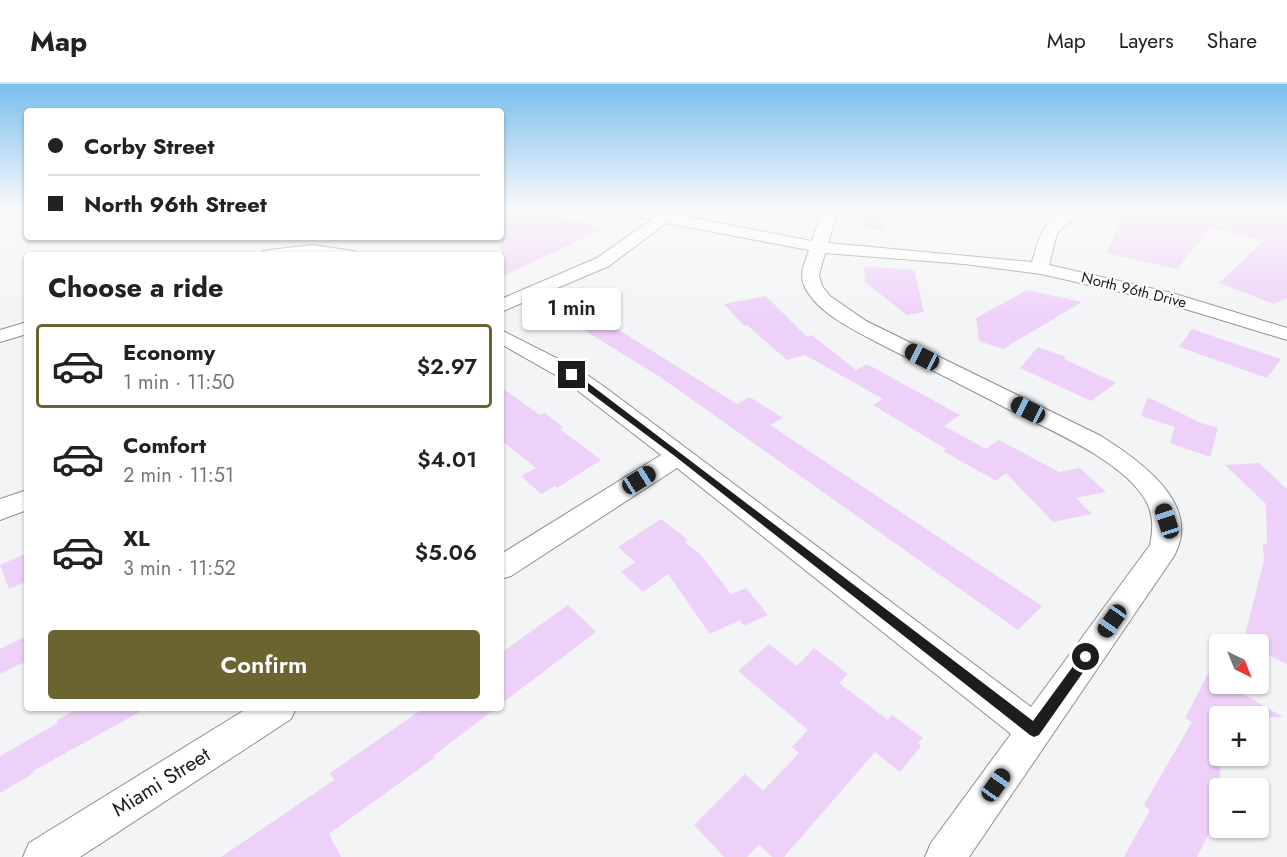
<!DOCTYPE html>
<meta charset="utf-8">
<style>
:root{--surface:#fff;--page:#f2f2f2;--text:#222;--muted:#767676;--line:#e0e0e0;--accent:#6b6430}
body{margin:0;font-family:Jost,sans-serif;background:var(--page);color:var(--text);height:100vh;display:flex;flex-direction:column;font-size:22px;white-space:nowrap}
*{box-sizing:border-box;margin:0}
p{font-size:20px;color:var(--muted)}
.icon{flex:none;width:33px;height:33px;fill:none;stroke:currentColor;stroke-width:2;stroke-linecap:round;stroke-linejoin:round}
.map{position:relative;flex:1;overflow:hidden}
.panel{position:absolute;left:24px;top:168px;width:480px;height:459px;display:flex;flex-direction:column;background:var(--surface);border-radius:6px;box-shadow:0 2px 4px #0004}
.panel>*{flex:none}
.banner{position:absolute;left:24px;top:24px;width:480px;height:132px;border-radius:6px;box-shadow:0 2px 4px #0004;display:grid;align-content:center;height:132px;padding:0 24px;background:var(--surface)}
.needle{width:39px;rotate:137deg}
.tools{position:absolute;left:1209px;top:550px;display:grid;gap:12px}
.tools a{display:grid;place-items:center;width:60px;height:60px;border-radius:6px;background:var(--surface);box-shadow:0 2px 4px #0004;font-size:30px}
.end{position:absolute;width:27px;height:27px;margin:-14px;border:8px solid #1d1d1e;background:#fff;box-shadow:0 0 0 3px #fff}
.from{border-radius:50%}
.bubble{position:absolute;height:42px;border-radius:6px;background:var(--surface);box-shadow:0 2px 4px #0004;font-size:20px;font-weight:600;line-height:42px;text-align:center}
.car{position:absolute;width:18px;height:36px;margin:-18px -9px;border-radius:8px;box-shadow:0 0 4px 2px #0007;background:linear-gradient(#222 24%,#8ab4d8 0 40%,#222 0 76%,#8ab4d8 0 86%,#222 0)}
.banner b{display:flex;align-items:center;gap:21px;height:57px;font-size:22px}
.banner b+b{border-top:2px solid var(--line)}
.banner i{width:15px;height:15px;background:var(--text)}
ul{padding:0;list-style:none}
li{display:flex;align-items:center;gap:18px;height:84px;margin:0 12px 9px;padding:0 12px;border:3px solid transparent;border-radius:6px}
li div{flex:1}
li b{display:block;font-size:22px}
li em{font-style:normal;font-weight:600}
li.selected{border-color:var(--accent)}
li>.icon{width:54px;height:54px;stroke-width:1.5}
h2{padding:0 24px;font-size:27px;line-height:72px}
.primary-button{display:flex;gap:12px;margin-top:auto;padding:12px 24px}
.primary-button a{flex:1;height:69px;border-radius:6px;background:var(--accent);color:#fff;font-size:24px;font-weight:600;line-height:69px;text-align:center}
header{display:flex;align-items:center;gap:36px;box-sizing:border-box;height:84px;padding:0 30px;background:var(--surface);border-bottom:2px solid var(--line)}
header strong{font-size:28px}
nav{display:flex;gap:33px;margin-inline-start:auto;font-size:21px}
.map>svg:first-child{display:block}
</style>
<header>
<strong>Map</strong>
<nav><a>Map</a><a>Layers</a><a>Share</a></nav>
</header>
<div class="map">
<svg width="1287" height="773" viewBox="0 0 1287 773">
<rect width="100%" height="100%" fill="#f3f4f5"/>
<!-- building -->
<g fill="#eed1f9">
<path d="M501,125H532L605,144L501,193Z"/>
<path d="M864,125H887L885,146L861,144Z"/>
<path d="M1127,125H1287V214L1274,220L1219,199L1264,156L1211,144L1177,185L1106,169Z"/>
<path d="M864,182L914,186L924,228L907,231L865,198Z"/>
<path d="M1027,206L1082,218L1003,265L979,257L976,234Z"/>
<path d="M547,211L595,234L574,245L525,221Z"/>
<path d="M766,212L807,253L812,251L856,286L867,280L960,331L944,342L986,365L999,356L1059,388L1080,384L1106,408L1076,414L1092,430L1053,438L1006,389L996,397L943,367L946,365L873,321L883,315L805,271L787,276L747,241L744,242L724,220Z"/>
<path d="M611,241L737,320L750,313L783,334L770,341L1042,522L1018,546L660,293L584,246Z"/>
<path d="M1192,245L1233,259L1281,275L1267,294L1179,263Z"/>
<path d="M1038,263L1066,273L1064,275L1116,299L1091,317L1020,284Z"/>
<path d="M501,303L540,331L545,329L564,344L560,345L601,376L557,404L555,402L541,410L521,392L536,384L501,356Z"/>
<path d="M1148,313L1201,339L1218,344L1210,373L1170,359L1175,343L1141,332Z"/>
<path d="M1259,379L1287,405V580L1258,566V561L1243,559L1264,476L1263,459L1267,460L1266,420L1225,381Z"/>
<path d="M661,435L688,456L685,458L700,470L731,510L746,504L768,531L744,542L740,536L710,550L668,490L643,508L621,488L635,478L618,463Z"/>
<path d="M27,469V497L9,505L0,481Z"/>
<path d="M568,521L596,548L501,620V569Z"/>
<path d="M27,552V577L0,590V565Z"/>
<path d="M769,560L797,582L814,564L848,590L839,599L888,636L892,631L923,654L918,659L921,662L900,688L875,668L784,773H772L759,760L747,773H724L694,741L745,690L763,707L799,669L792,663L808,646L738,587Z"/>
<path d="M1208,590L1220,596V600H1226L1283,633H1220V728L1197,773H1124L1150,726L1144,721L1192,638L1185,634Z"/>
<path d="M79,624H147L33,687L34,689L0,709V672L58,639L57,636Z"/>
<path d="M424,624H496L433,672L434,674L329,750L341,773H221L334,696L330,689Z"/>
</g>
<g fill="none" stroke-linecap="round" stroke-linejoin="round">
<!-- street casing -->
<g stroke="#8e8f90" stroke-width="2">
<g id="street">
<path d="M616,125H646L812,157L822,125H838L828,159L1032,178C1041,147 1047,125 1084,125L1057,149L1049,181L1172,209L1287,244V256L1159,217L1041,190L964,180L825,169L819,191L822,202L830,212L866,237L1101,352C1138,376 1203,419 1174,472L969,773H925L931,759L1011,650L677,384L511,492L501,495V470L661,371L564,296L501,260V246L580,286L606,304L1031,623L1150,461C1153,446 1154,432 1146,417C1123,376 1049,346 1008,325C967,304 927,283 886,263C860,249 816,230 804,201C799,190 805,178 809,166L666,139L609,182L501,228V215L597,174L651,136L618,128Z"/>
<path d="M312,161L354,167L356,171H261L263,167L269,166Z"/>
<path d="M27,238V250L0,258V246Z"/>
<path d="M27,406V426L0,436V415Z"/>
<path d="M248,624H296L291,635L80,773H23L29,759Z"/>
</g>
</g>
<!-- street -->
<use href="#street" fill="#fff" fill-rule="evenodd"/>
</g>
<!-- sky -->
<linearGradient id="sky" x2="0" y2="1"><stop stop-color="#79bdee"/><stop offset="0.54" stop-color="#fafafa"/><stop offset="1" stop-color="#fafafa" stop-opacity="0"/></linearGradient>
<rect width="1287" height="233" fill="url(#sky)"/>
<!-- route -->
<path fill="#1d1d1e" d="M569,289H575L1033,637L1082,570H1091L1092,573L1091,577L1039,651L1034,653L1030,651L676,373L569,293Z"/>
<g text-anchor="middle" stroke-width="4.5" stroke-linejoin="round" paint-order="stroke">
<!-- far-street labels -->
<g font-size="15" fill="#1d1d1e" stroke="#fff">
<text transform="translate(1134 206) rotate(14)" y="5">North 96th Drive</text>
</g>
<!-- near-street labels -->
<g font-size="21" fill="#1d1d1e" stroke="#fff">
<text transform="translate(161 698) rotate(-32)" y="7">Miami Street</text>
</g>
</g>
</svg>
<div class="tools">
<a><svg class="needle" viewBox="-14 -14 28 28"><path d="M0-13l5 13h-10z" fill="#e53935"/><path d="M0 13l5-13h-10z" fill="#767676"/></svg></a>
<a>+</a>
<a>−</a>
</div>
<i class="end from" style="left:1086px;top:573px"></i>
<i class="end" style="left:572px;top:291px"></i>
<div class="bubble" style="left:522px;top:204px;width:99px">1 min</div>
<i class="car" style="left:922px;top:273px;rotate:297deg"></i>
<i class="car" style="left:1028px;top:326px;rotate:297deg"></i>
<i class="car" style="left:639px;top:396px;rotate:58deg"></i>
<i class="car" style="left:1167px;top:437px;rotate:342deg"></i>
<i class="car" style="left:1112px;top:537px;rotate:215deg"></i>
<i class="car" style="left:996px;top:701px;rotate:35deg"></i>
<div class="banner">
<b><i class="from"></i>Corby Street</b>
<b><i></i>North 96th Street</b>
</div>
<section class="panel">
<h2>Choose a ride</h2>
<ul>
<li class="selected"><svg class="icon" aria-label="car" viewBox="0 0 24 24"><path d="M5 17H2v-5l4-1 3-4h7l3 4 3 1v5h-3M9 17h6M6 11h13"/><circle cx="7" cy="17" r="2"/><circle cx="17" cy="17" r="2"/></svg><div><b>Economy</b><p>1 min · 11:50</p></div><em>$2.97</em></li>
<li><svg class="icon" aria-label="car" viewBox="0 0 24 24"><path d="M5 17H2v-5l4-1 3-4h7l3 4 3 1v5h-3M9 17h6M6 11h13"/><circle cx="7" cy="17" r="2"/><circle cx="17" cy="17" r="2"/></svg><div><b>Comfort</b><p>2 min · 11:51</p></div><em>$4.01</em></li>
<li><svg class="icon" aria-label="car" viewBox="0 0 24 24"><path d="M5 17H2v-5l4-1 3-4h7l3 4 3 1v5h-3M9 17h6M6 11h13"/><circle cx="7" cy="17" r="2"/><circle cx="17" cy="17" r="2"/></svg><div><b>XL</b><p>3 min · 11:52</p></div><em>$5.06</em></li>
</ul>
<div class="primary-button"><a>Confirm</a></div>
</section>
</div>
